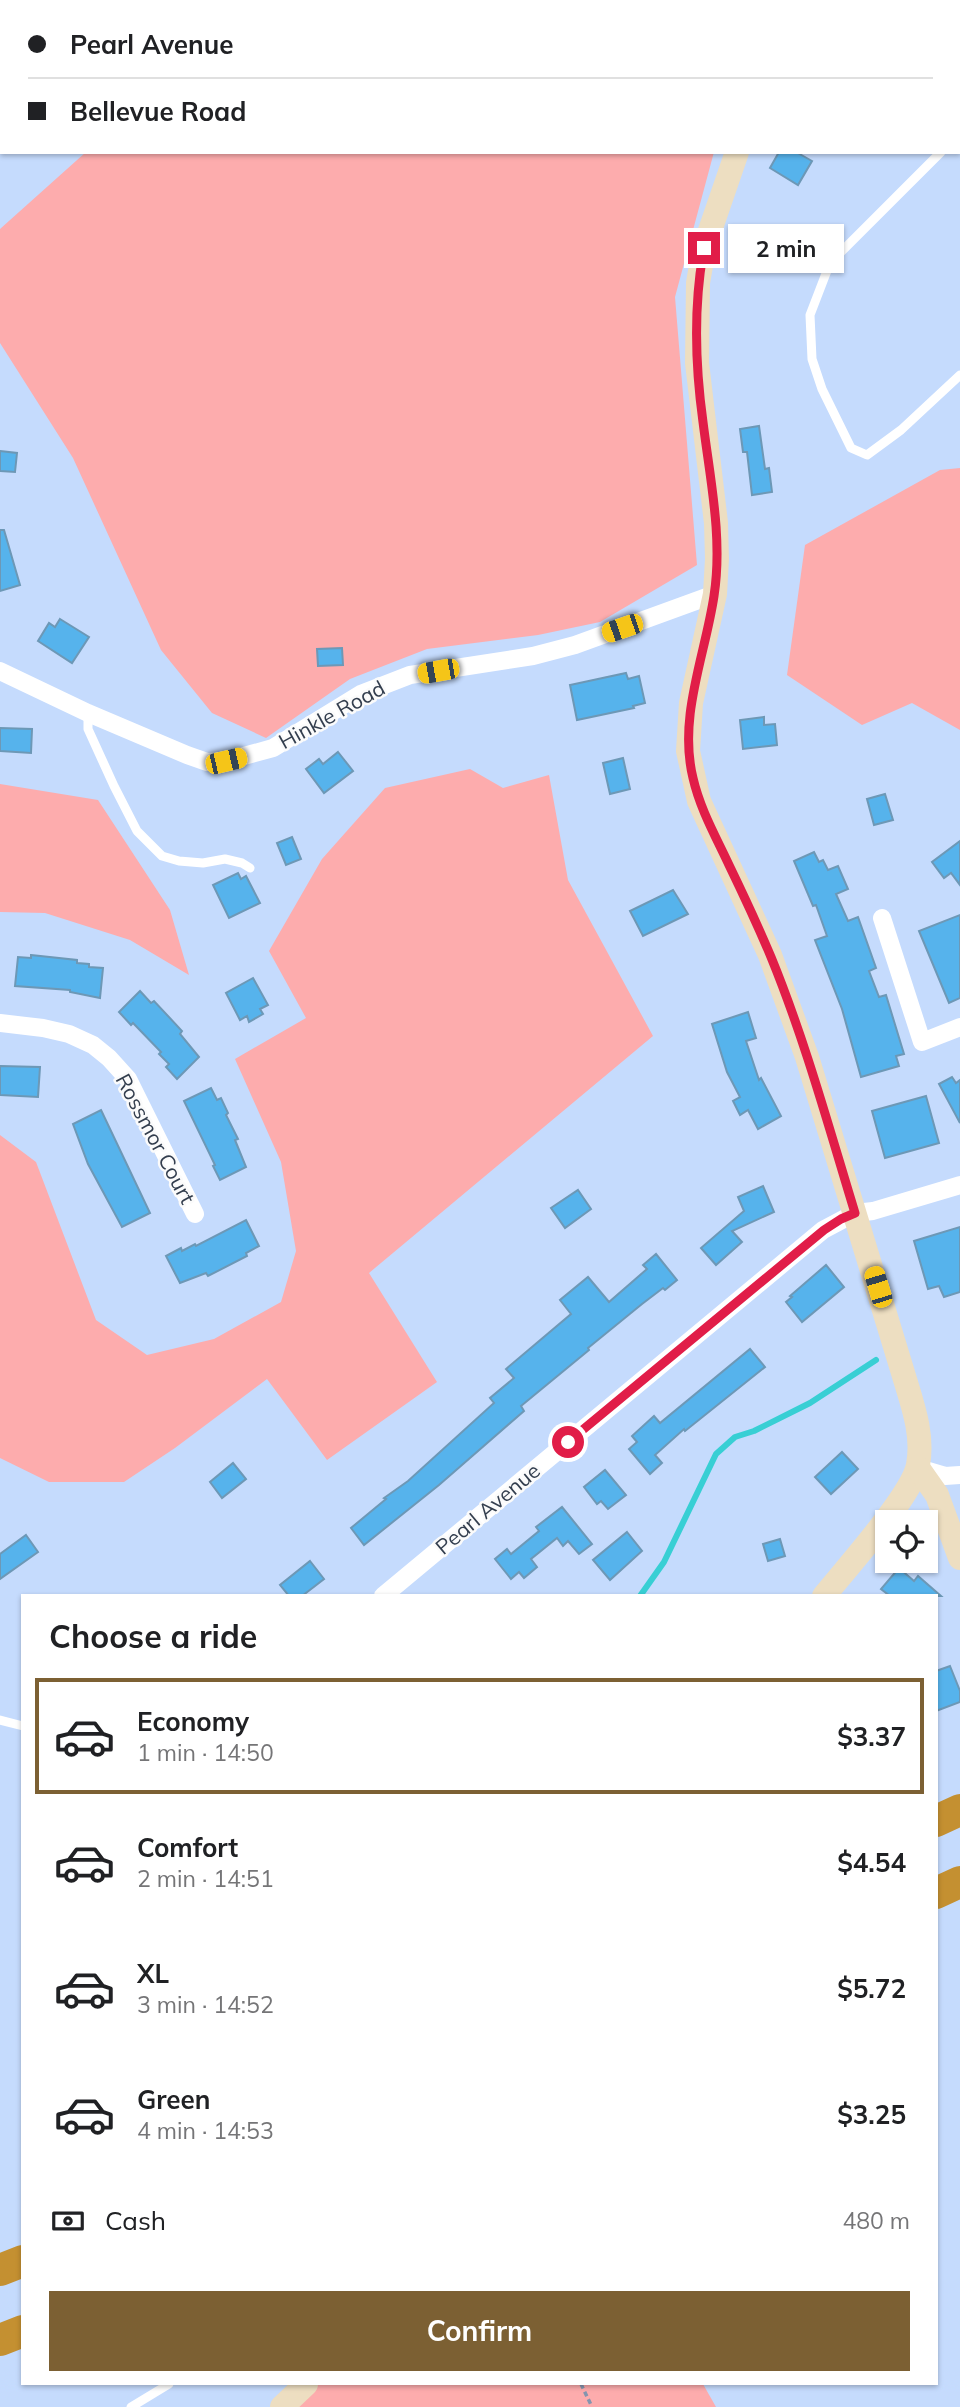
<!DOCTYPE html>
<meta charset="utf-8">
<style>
:root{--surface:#fff;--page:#f6f6f6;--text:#202124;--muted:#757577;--line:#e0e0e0;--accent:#7c6033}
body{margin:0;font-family:Mulish,sans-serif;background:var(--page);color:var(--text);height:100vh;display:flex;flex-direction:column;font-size:26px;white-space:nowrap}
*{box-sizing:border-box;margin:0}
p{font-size:23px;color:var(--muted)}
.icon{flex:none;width:38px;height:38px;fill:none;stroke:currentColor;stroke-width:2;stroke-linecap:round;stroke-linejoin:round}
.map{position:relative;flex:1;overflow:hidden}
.panel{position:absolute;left:21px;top:1594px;width:917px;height:791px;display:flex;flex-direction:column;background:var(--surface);border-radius:0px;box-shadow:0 2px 5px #0004}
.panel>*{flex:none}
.hud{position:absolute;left:0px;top:0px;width:961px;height:154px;box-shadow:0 2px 5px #0004;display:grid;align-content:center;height:154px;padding:0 28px;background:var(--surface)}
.controls{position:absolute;left:875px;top:1510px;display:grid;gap:14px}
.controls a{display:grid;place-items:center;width:63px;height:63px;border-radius:0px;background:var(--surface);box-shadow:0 2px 5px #0004;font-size:35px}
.end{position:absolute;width:32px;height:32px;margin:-16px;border:9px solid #e11d48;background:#fff;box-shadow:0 0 0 4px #fff}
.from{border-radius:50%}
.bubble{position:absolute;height:49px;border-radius:0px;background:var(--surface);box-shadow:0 2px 5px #0004;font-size:23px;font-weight:700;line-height:49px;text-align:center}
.car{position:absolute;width:21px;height:42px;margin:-21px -10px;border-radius:9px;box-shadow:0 0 5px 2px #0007;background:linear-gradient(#f5c518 24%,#345 0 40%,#f5c518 0 76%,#345 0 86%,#f5c518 0)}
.hud b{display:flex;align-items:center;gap:24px;height:66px;font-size:26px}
.hud b+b{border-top:2px solid var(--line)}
.hud i{width:18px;height:18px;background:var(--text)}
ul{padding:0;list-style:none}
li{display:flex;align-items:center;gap:21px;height:116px;margin:0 14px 10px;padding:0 14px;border:4px solid transparent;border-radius:0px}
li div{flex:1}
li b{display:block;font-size:26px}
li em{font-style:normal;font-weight:700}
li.selected{border-color:var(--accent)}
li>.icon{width:63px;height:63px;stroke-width:1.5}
h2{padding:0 28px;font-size:32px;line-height:84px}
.pay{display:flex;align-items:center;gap:18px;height:77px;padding:0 28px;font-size:26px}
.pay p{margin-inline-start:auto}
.primary-button{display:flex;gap:14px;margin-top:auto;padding:14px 28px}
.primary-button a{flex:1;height:80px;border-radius:0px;background:var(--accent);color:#fff;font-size:28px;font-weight:700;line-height:80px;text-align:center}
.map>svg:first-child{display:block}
</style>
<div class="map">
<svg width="960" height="2407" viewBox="0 0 960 2407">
<rect width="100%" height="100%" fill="#c5dbfd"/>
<!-- green -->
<g fill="#fdacad">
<path d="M207,0H686L688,2H208Z"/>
<path d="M86,152H714L675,297L697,565L600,622L538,635L427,649L350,679L266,738L212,713L161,650L73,458L0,343V229Z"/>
<path d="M960,468V730L912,703L862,725L787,675L805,545L940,470Z"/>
<path d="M470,769L503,788L549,775L568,880L653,1036L369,1273L437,1382L327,1460L267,1379L175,1448L124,1482H49L0,1458V1135L36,1162L96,1320L147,1355L214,1339L281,1302L296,1251L281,1162L235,1059L306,1018L269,951L322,859L385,788Z"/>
<path d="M0,784L98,800L170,910L189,975L130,940L45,913L0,912Z"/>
<path d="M306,2384H703L716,2407H282Z"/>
</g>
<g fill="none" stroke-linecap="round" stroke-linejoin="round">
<!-- stream -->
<path stroke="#38cfd4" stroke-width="6" d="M640,1596L664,1562L716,1454L735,1437L754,1431L810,1403L876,1360"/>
</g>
<!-- building -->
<g fill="#56b3ec" stroke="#6d98b6" stroke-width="2">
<path d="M779,152H796L812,161L798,185L770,168Z"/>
<path d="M759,426L765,469L769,468L772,492L752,495L747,452H743L740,429Z"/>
<path d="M0,451L17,453L15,472L0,471Z"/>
<path d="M0,530H4L20,585L0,591Z"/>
<path d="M60,619L89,637L72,663L38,641L49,623L55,627Z"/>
<path d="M342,648L343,665L318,666L317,649Z"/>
<path d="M626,673L628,679L639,676L645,703L633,706L634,708L577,720L570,685Z"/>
<path d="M764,717V725L775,724L777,745L743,749L740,720Z"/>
<path d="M0,728L32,729L31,753L0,751Z"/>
<path d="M338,752L353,771L324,793L306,769L319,759L323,764Z"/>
<path d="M623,758L630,789L610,794L603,763Z"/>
<path d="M885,794L893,820L874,825L867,799Z"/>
<path d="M292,837L301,859L286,865L277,843Z"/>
<path d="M960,841V885L951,873L944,878L932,862Z"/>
<path d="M814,852L819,862L823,860L828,870L838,866L848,889L836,894L848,921L858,917L876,968L869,971L879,997L886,995L904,1054L896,1056L899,1066L861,1077L842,1009L815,940L827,936L816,905L813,906L794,861Z"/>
<path d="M238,873L241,879L246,876L260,903L229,918L213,885Z"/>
<path d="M673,890L688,914L643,936L630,911Z"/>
<path d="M960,915V998L949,1003L919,931Z"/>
<path d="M31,955L77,960V963L89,964V967L103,968L100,998L70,992V990L15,986L18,957L31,958Z"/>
<path d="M253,978L268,1005L260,1009L263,1014L249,1022L247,1016L240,1020L226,993Z"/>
<path d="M140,991L151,1003L154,1001L182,1031L180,1034L199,1057L177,1079L166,1067L169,1064L159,1054L161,1052L133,1023L131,1025L119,1012Z"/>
<path d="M748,1012L756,1038L746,1041L759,1080L761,1078L781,1116L758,1129L748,1110L740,1115L733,1101L740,1097L727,1072L712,1024Z"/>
<path d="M0,1066L40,1067L38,1097L0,1095Z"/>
<path d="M952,1077L956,1083L960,1080V1123L939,1084Z"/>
<path d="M211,1088L217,1100L221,1098L228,1113L226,1115L238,1139L235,1140L246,1167L220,1180L213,1166L215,1165L184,1101Z"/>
<path d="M926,1096L939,1143L885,1158L872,1111Z"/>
<path d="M101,1110L150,1213L122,1227L88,1164L73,1124Z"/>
<path d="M763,1186L774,1212L732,1231L742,1242L716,1265L701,1248L744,1211L738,1197Z"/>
<path d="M578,1190L591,1209L565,1228L551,1208Z"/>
<path d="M246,1220L259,1246L246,1253L247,1256L208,1276L206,1273L180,1283L166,1256L181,1248L182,1251L195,1244L196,1246Z"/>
<path d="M960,1227V1292L944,1297L939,1286L928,1289L914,1241Z"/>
<path d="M656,1254L677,1280L665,1290L663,1288L642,1304L588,1348L589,1350L521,1406L524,1411L439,1485L364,1545L351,1528L386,1499L384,1498L408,1481L494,1403L490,1398L514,1378L506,1369L571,1314L560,1300L588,1277L609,1302L647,1269L643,1265Z"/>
<path d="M826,1265L844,1287L802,1322L786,1302L792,1297L790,1296Z"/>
<path d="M750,1349L765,1367L685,1431L684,1429L655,1455L662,1463L650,1474L629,1449L637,1442L632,1436L654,1416L660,1423Z"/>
<path d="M842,1452L858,1469L831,1494L815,1477Z"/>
<path d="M233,1463L246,1479L222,1498L210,1482Z"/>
<path d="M605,1470L626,1495L608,1509L601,1501L597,1504L584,1487Z"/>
<path d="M562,1507L592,1544L579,1554L568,1541L563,1546L557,1538L531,1559L537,1567L524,1578L519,1572L511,1579L495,1559L507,1549L511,1554L539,1531L536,1527Z"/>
<path d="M627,1532L642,1551L610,1580L593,1560Z"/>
<path d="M26,1535L38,1552L0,1579V1554Z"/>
<path d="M780,1539L785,1556L768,1561L763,1544Z"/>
<path d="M310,1561L324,1579L302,1596H289L280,1585Z"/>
<path d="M899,1568L914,1581L918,1576L941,1596H890L881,1589Z"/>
<path d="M950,1666L960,1691V1702L936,1711V1671Z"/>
</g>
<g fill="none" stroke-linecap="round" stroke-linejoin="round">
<!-- path -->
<path stroke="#8495af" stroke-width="3.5" stroke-dasharray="5 3.5" stroke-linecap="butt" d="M581,2384L592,2407"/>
<!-- lane -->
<g stroke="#fff" stroke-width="9">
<path d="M959,134L960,133"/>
<path d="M941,152L830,263L810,315L812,359L822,389L851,448L867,455L901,430L960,375"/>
<path d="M88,713V729L114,786L137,831L162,856L179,861L203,863L225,859L242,863L250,868"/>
<path d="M0,1720L23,1726"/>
<path d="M131,2407L169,2384"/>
</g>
<!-- street -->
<g stroke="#fff" stroke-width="18">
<path d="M0,671L88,713L187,755L207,762L226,761L273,748L361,694L410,675L533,656L575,645L715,594"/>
<path d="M882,918L922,1042L960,1027"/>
<path d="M0,1023L43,1028L69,1034L93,1045L109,1058L128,1079L195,1214"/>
<path d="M918,1468L945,1476L960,1475"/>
<path d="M383,1596L823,1230L855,1213L873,1211L960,1185"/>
</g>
<!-- secondary -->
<g stroke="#eddec1" stroke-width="24">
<path d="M795,2L796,0"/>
<path d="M737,152L704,248L698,283L697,363L716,523L717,559L715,594L691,703L688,751L699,801L770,955L807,1057L907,1386C915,1412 923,1438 918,1465C913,1494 845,1570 824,1596"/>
<path d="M918,1468L937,1495L960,1558"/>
<path d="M282,2407L306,2384"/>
</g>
<!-- highway -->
<g stroke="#c49031" stroke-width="32">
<path d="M936,1821L960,1810"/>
<path d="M936,1893L960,1882"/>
<path d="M0,2270L23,2261"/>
<path d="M0,2340L23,2331"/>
</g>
</g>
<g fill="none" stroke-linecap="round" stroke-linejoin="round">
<!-- route -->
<path stroke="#e11d48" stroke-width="9" d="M568,1442L824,1230L841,1219L855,1213C829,1128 805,1040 771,957C758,926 744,896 729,865C716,837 700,809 693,778C678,717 705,656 714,596C723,538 710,479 703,422C695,364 693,307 704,248"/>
</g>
<g text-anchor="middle" stroke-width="5" stroke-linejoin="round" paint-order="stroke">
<!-- street labels -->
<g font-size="21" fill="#333e4e" stroke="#fbfbfb">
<text transform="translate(332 715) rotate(-29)" y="7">Hinkle Road</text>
<text transform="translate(155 1139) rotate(62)" y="7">Rossmor Court</text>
<text transform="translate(488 1509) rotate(-40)" y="7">Pearl Avenue</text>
</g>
</g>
</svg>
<div class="controls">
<a><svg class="icon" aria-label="locate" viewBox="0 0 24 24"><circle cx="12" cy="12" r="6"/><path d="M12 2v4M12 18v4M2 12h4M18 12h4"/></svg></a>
</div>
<i class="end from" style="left:568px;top:1442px"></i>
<i class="end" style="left:704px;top:248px"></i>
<div class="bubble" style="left:728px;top:224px;width:116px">2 min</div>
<i class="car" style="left:622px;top:628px;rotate:251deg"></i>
<i class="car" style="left:438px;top:671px;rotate:260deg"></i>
<i class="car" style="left:226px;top:761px;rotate:77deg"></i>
<i class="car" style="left:878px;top:1287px;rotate:343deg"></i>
<div class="hud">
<b><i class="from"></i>Pearl Avenue</b>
<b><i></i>Bellevue Road</b>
</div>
<section class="panel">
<h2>Choose a ride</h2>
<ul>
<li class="selected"><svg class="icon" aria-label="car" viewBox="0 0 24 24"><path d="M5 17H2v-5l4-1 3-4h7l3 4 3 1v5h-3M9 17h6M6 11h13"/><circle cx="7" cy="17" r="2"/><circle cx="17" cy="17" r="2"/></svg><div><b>Economy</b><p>1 min · 14:50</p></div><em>$3.37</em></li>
<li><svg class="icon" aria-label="car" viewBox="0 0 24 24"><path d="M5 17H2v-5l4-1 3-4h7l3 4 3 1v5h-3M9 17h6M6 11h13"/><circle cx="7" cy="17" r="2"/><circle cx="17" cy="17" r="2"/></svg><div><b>Comfort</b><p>2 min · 14:51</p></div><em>$4.54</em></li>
<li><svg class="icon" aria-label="car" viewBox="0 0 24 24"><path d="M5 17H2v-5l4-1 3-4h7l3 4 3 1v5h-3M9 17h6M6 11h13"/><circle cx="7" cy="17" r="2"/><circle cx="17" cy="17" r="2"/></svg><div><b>XL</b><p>3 min · 14:52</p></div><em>$5.72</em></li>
<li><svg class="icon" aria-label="car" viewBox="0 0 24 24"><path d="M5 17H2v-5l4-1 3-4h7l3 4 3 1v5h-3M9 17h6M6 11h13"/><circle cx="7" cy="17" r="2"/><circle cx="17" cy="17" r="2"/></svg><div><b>Green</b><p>4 min · 14:53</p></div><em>$3.25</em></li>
</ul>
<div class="pay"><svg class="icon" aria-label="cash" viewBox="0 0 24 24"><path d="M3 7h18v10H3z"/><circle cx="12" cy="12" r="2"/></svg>Cash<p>480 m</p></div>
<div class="primary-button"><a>Confirm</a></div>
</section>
</div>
